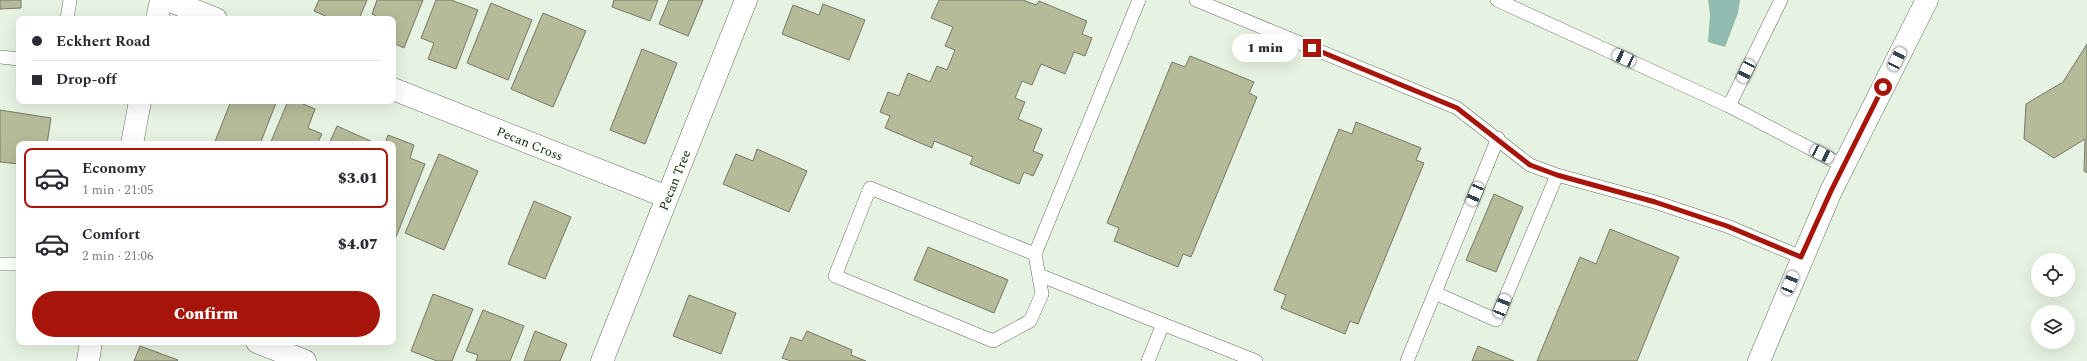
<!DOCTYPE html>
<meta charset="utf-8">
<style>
:root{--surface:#fff;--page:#f7f7f7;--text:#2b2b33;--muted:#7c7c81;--line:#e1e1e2;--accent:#a7150a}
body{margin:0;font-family:Spectral,serif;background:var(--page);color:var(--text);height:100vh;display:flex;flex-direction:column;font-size:15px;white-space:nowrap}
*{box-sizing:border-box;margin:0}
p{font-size:13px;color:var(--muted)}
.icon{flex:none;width:22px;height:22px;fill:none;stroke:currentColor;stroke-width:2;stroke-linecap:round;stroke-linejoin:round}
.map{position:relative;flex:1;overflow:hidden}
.drawer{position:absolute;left:16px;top:141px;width:380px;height:204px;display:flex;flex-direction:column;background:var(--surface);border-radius:8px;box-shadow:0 4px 16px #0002}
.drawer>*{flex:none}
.top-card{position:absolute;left:16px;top:16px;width:380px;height:88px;border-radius:8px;box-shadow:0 4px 16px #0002;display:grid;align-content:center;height:88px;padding:0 16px;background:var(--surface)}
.buttons{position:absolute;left:2031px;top:253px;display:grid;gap:8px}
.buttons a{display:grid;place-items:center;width:44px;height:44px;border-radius:50%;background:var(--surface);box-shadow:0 4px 16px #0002;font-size:20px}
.end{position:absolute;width:18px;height:18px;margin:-9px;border:5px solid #a7150a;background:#fff;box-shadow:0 0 0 2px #fff}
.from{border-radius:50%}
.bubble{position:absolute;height:28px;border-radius:14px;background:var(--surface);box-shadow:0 4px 16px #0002;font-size:13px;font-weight:800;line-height:28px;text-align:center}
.car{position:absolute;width:12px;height:24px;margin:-12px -6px;border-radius:5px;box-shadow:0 0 3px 1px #0007;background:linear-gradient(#fff 24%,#345 0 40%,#fff 0 76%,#345 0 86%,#fff 0)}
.top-card b{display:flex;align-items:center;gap:14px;height:38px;font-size:15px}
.top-card b+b{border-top:1px solid var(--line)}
.top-card i{width:10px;height:10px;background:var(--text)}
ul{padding:7px 0 0;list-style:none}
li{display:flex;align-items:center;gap:12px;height:60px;margin:0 8px 6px;padding:0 8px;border:2px solid transparent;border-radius:8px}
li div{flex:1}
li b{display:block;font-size:15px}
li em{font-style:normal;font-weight:800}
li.selected{border-color:var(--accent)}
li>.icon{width:36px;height:36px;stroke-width:1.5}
.cta{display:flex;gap:8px;margin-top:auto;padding:8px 16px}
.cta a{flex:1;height:46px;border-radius:24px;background:var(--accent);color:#fff;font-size:16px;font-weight:800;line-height:46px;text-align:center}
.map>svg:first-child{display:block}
</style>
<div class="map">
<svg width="2087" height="361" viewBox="0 0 2087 361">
<rect width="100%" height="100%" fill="#e7f3e2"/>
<!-- water -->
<path fill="#91bbb1" d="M1708,0H1740L1738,13L1725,47L1708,42L1710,14Z"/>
<!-- building -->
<g fill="#b5bb98" stroke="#757867">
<path d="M0,0H21V8L0,9Z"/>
<path d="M319,0H367L359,19H332L314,11Z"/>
<path d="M377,0H423L404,48L393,43V19H382L372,14Z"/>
<path d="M436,0H451L478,10L456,69L428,59L434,43L421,38Z"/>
<path d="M614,0H658L650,21L612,7Z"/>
<path d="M669,0H703L688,36L659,24Z"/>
<path d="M939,0H1023L1036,5L1039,1L1087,21L1082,34L1092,38L1085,56L1074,52L1065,74L1041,64L1032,85L1022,81L1015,98L1025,102L1018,119L1042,129L1033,151L1043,155L1033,176L1024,172L1019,184L970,164L973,157L934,141L932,148L885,128L890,116L880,112L888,92L899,96L908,73L930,82L937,66L947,70L955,50L945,46L953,27L931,18Z"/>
<path d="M491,3L532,20L508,80L467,63Z"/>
<path d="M823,4L865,20L849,60L782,34L793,5L819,15Z"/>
<path d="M543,13L586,31L553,107L511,89Z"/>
<path d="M2087,44V173L2084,171L2085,139L2054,158L2024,139L2026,104L2063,82Z"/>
<path d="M642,49L677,63L645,144L610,130Z"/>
<path d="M1190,56L1254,82L1249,93L1257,97L1191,257L1183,254L1178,267L1114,241L1119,228L1107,223L1172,62L1185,67Z"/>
<path d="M231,101H269L276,103L260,144H214Z"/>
<path d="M288,101H296L315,109L308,128L322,134L317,144H270Z"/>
<path d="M0,110L51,118L47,144H19V164L0,162Z"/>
<path d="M1356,122L1421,148L1416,160L1424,163L1358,324L1350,321L1345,334L1281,308L1286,295L1274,290L1339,129L1352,134Z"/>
<path d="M337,126L375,143V144H329Z"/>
<path d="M388,135L414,145L410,158L425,164L396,237L393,235V144H385Z"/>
<path d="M757,149L807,171L789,212L723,184L736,154L753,161Z"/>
<path d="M439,154L478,171L444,250L405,233Z"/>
<path d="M1494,194L1523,207L1496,272L1466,260Z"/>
<path d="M534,201L571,217L545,279L508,264Z"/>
<path d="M1610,229L1679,257L1637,361H1537L1580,257L1596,264Z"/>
<path d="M928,247L1008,280L994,313L914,280Z"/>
<path d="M433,294L473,309L452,361H437L411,351Z"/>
<path d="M689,295L736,313L721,354L673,336Z"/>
<path d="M483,310L524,326L510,361H476L478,355L466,351Z"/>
<path d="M535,331L567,344L560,361H524Z"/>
<path d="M807,331L852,350L851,355L866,361H791L782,358L791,337L802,341Z"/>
<path d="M140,346L178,360L177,361H134Z"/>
<path d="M1478,346L1514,361H1472Z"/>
</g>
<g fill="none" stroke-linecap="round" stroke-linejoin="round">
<!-- service casing -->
<g stroke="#667062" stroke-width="14">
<g id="service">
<path d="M1196,0L1457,108L1530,165L1557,175L1655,202L1727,226L1801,257"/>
<path d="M1497,0L1729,106L1844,166"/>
<path d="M67,19L70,0"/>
<path d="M0,57L19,59"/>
<path d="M1729,106L1781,0"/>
<path d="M1035,254L870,188L835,276L993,341L1030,321L1042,294L1035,254L1139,0"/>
<path d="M0,264H19"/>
<path d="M1039,275L1256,361"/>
<path d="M1435,293L1496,320L1557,175"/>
<path d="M1148,361L1163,324"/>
<path d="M1407,361L1498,138"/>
</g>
</g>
<!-- minor casing -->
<g stroke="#667062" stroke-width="23">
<g id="minor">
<path d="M168,0L216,19"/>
<path d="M157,19L161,0"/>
<path d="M393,89L667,197"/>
<path d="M132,144L140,101"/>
<path d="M257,342L305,361"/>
<path d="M88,361L91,342"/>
<path d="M602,361L746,0"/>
</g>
</g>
<!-- secondary casing -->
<g stroke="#667062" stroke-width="23">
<path id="secondary" d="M1759,361L1831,191L1927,0"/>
</g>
<!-- service -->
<use href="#service" stroke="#fff" stroke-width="13"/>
<!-- minor -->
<use href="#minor" stroke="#fff" stroke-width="22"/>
<!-- secondary -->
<use href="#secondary" stroke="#fff" stroke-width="22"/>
</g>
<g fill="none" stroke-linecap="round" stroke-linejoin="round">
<!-- route -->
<path stroke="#a7150a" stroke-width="5" d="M1312,48L1457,108L1530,165L1557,175L1655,202L1727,226L1801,257L1831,191L1883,87"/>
</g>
<g text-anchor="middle" stroke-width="3" stroke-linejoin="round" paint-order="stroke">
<!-- street labels -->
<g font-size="13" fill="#20241e" stroke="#f8fff4">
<text transform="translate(530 143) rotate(22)" y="5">Pecan Cross</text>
<text transform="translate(674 180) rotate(-68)" y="5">Pecan Tree</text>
</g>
</g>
</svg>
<div class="buttons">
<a><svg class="icon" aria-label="locate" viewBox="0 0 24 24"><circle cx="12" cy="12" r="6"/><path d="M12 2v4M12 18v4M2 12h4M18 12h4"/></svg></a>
<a><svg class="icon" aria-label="layers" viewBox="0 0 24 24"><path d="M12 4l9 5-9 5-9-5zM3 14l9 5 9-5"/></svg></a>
</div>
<i class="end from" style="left:1883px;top:87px"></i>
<i class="end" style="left:1312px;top:48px"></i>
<div class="bubble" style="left:1232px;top:34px;width:66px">1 min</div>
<i class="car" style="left:1624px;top:58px;rotate:295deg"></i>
<i class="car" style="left:1897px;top:59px;rotate:27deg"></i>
<i class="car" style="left:1746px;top:71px;rotate:206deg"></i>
<i class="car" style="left:1822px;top:154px;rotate:117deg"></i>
<i class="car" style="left:1475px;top:194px;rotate:203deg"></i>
<i class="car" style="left:1790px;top:283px;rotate:22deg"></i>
<i class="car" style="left:1502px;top:306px;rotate:22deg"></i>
<div class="top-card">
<b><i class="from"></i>Eckhert Road</b>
<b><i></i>Drop-off</b>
</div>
<section class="drawer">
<ul>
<li class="selected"><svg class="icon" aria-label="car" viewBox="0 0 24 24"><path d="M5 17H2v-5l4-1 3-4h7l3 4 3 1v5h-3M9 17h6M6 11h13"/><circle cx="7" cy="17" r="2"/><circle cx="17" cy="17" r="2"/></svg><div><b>Economy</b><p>1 min · 21:05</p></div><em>$3.01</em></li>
<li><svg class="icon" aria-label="car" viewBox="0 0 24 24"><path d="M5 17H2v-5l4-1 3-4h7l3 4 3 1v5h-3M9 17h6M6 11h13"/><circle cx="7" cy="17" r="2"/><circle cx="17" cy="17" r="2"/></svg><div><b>Comfort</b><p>2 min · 21:06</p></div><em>$4.07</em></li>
</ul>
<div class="cta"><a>Confirm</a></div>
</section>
</div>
